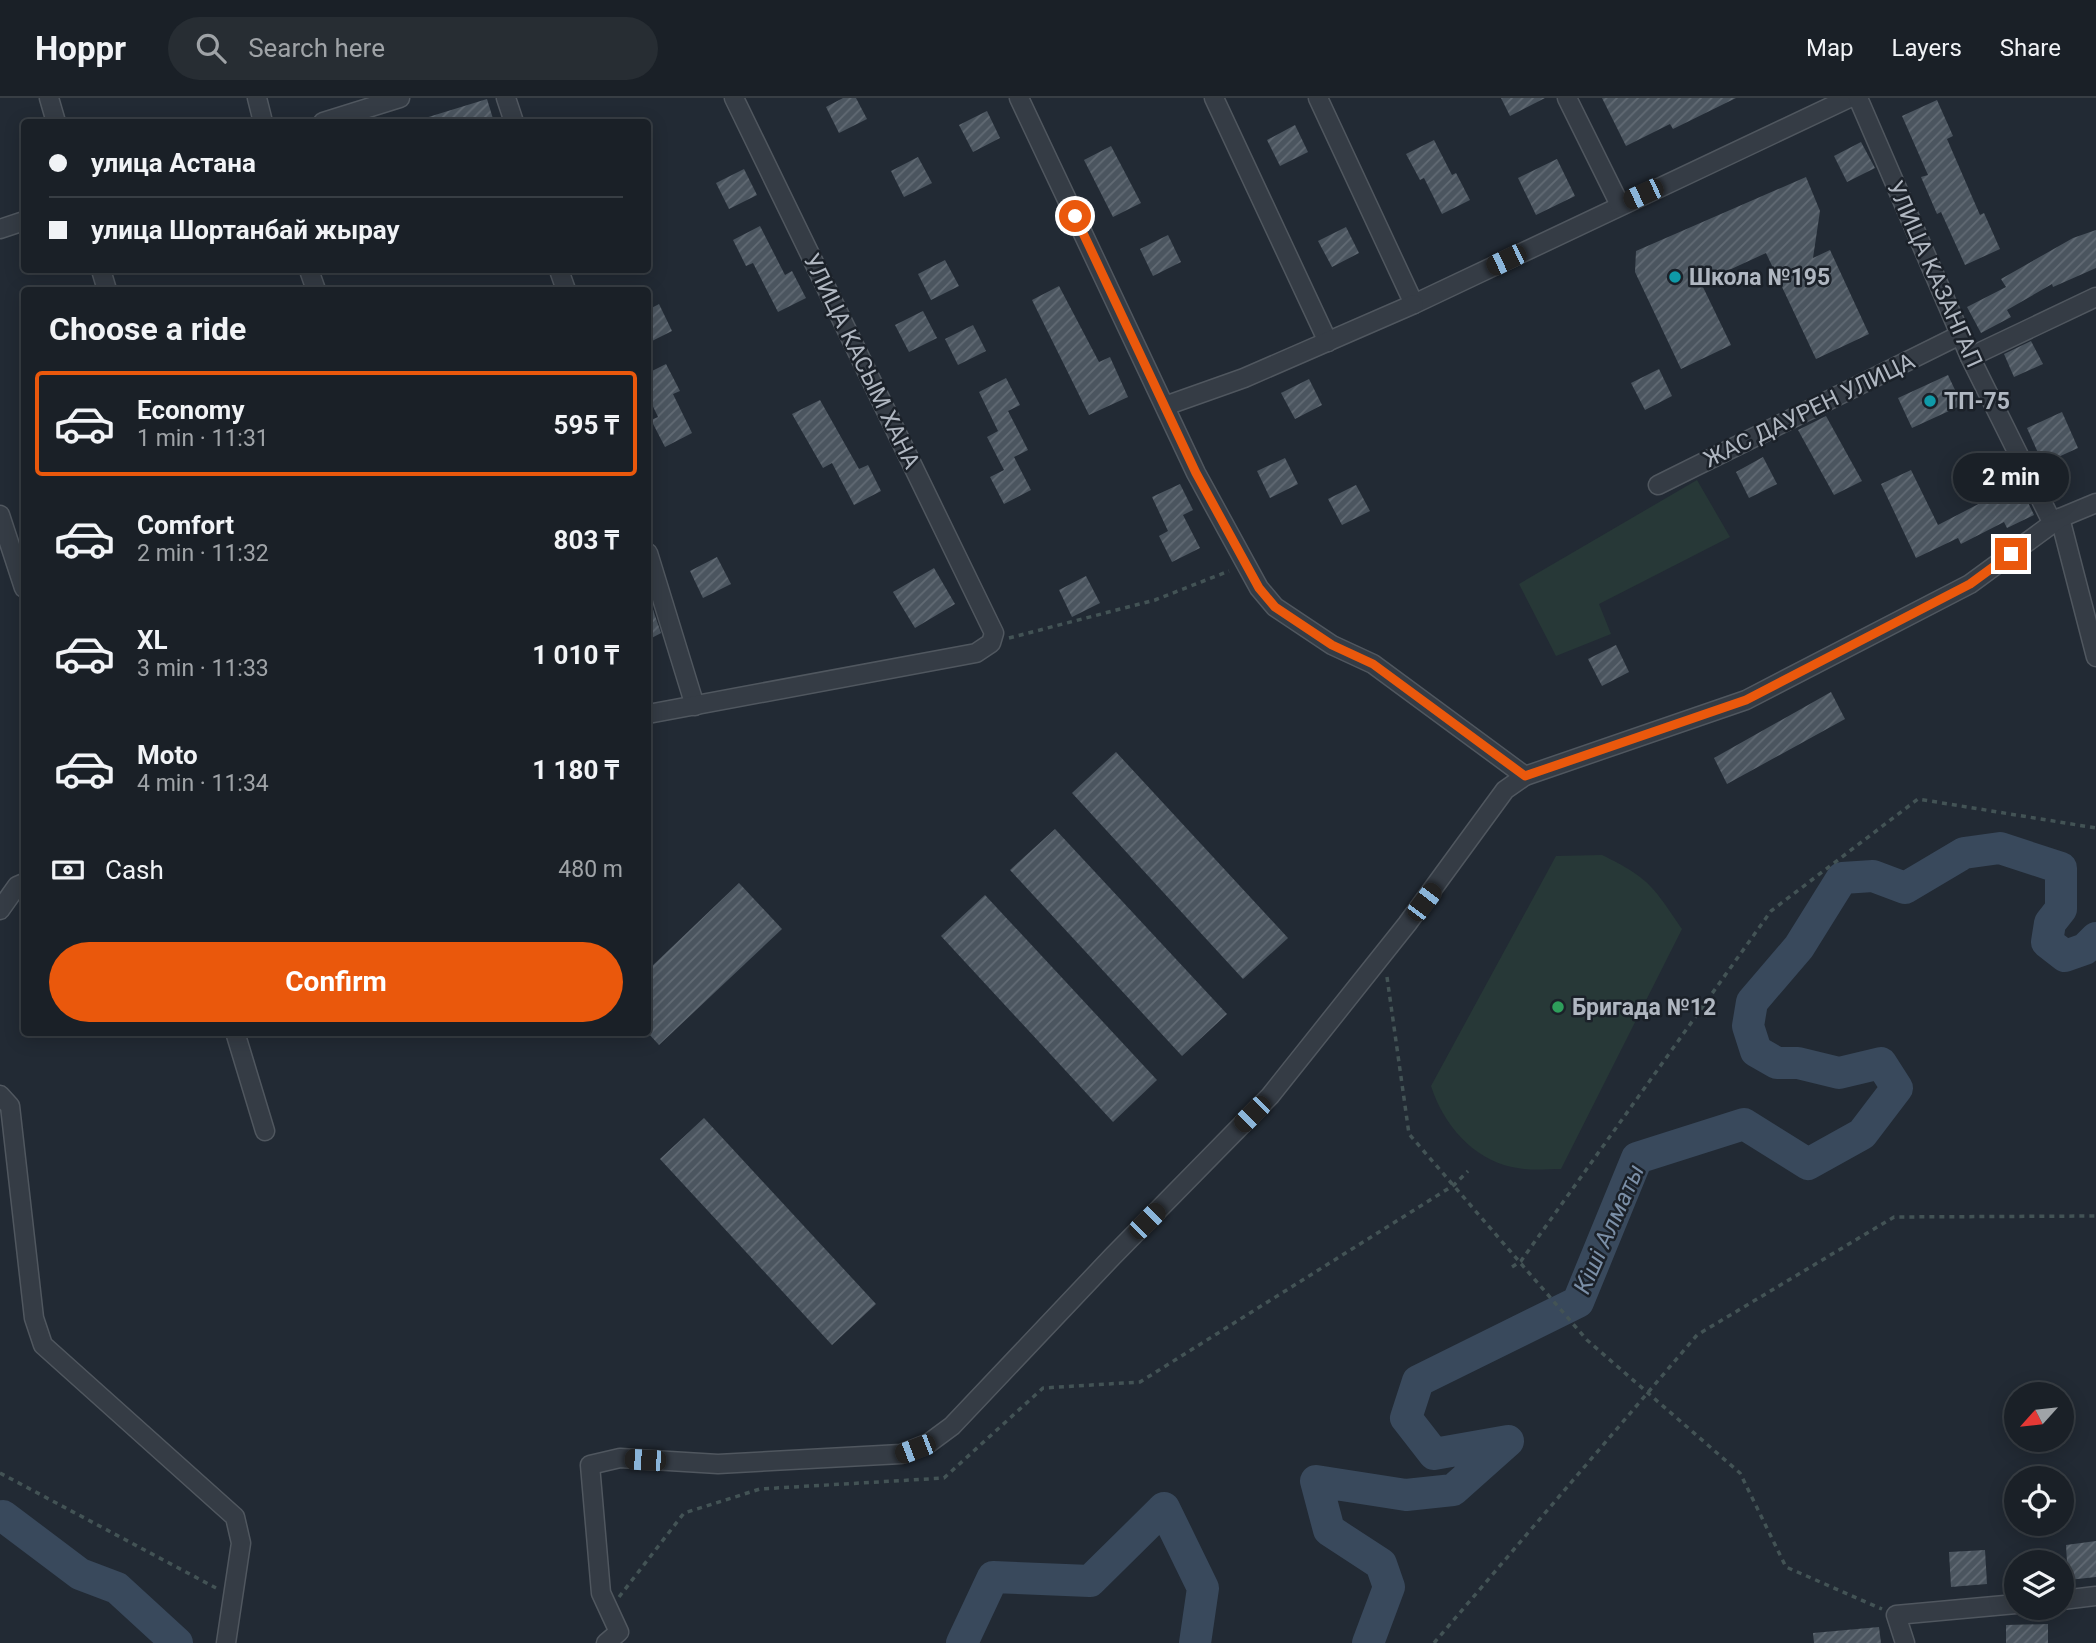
<!DOCTYPE html>
<meta charset="utf-8">
<style>
:root{--surface:#1a2027;--page:#272d33;--text:#f1f3f6;--muted:#9fa3a7;--line:#383e44;--accent:#ea580c}
body{margin:0;font-family:Roboto,sans-serif;background:var(--page);color:var(--text);height:100vh;display:flex;flex-direction:column;font-size:26px;white-space:nowrap}
*{box-sizing:border-box;margin:0}
p{font-size:23px;color:var(--muted)}
.icon{flex:none;width:38px;height:38px;fill:none;stroke:currentColor;stroke-width:2;stroke-linecap:round;stroke-linejoin:round}
.map{position:relative;flex:1;overflow:hidden}
.panel{position:absolute;left:21px;top:189px;width:630px;height:749px;display:flex;flex-direction:column;background:var(--surface);border-radius:7px;box-shadow:0 4px 18px #0003,0 0 0 2px var(--line)}
.panel>*{flex:none}
.hud{position:absolute;left:21px;top:21px;width:630px;height:154px;border-radius:7px;box-shadow:0 4px 18px #0003,0 0 0 2px var(--line);display:grid;align-content:center;height:154px;padding:0 28px;background:var(--surface)}
.needle{width:46px;rotate:243deg}
.tools{position:absolute;left:2004px;top:1284px;display:grid;gap:14px}
.tools a{display:grid;place-items:center;width:70px;height:70px;border-radius:50%;background:var(--surface);box-shadow:0 4px 18px #0003,0 0 0 2px var(--line);font-size:35px}
.end{position:absolute;width:32px;height:32px;margin:-16px;border:9px solid #ea580c;background:#fff;box-shadow:0 0 0 4px #fff}
.from{border-radius:50%}
.bubble{position:absolute;height:49px;border-radius:24px;background:var(--surface);box-shadow:0 4px 18px #0003,0 0 0 2px var(--line);font-size:23px;font-weight:700;line-height:49px;text-align:center}
.car{position:absolute;width:21px;height:42px;margin:-21px -10px;border-radius:9px;box-shadow:0 0 5px 2px #0007;background:linear-gradient(#222 24%,#8ab4d8 0 40%,#222 0 76%,#8ab4d8 0 86%,#222 0)}
.hud b{display:flex;align-items:center;gap:24px;height:66px;font-size:26px}
.hud b+b{border-top:2px solid var(--line)}
.hud i{width:18px;height:18px;background:var(--text)}
ul{padding:0;list-style:none}
li{display:flex;align-items:center;gap:21px;height:105px;margin:0 14px 10px;padding:0 14px;border:4px solid transparent;border-radius:7px}
li div{flex:1}
li b{display:block;font-size:26px}
li em{font-style:normal;font-weight:700}
li.on{border-color:var(--accent)}
li>.icon{width:63px;height:63px;stroke-width:1.5}
h2{padding:0 28px;font-size:32px;line-height:84px}
.pay{display:flex;align-items:center;gap:18px;height:77px;padding:0 28px;font-size:26px}
.pay p{margin-inline-start:auto}
.primary-button{display:flex;gap:14px;margin-top:auto;padding:14px 28px}
.primary-button a{flex:1;height:80px;border-radius:42px;background:var(--accent);color:#fff;font-size:28px;font-weight:700;line-height:80px;text-align:center}
header{display:flex;align-items:center;gap:42px;box-sizing:border-box;height:98px;padding:0 35px;background:var(--surface);border-bottom:2px solid var(--line)}
header strong{font-size:33px}
nav{display:flex;gap:38px;margin-inline-start:auto;font-size:24px}
.search{width:490px;height:63px;background:var(--page);display:flex;align-items:center;gap:18px;box-sizing:border-box;padding:0 24px;border-radius:38px;color:var(--muted);font-size:26px}
.map>svg:first-child{display:block}
</style>
<header>
<strong>Hoppr</strong>
<div class="search"><svg class="icon" aria-label="search" viewBox="0 0 24 24"><circle cx="10" cy="10" r="6"/><path d="M15 15l6 6"/></svg>Search here</div>
<nav><a>Map</a><a>Layers</a><a>Share</a></nav>
</header>
<div class="map">
<svg width="2096" height="1545" viewBox="0 0 2096 1545">
<defs>
<pattern id="building-hatch" width="6" height="6" patternUnits="userSpaceOnUse" patternTransform="scale(1.75)"><rect width="6" height="6" fill="#4b555f"/><path d="M-1 1l2-2M0 6l6-6M5 7l2-2" fill="none" stroke="#626b74"/></pattern>
</defs>
<rect width="100%" height="100%" fill="#222a34"/>
<!-- pitch -->
<g fill="#273837">
<path d="M1697,382L1730,439L1599,506L1611,536L1556,558L1519,486Z"/>
<path d="M1602,757C1649,780 1653,788 1682,831L1561,1071C1546,1071 1528,1073 1512,1069C1473,1061 1443,1026 1431,988L1556,758Z"/>
</g>
<g fill="none" stroke-linecap="round" stroke-linejoin="round">
<!-- river -->
<g stroke="#39495c" stroke-width="32">
<path d="M0,1419L3,1418L80,1476L117,1490L177,1545"/>
<path d="M962,1545L993,1479L1090,1483L1164,1410L1203,1490L1195,1545"/>
<path d="M1368,1545L1389,1489L1381,1466L1329,1432L1316,1383L1406,1397L1453,1392L1508,1343L1434,1356L1406,1320L1418,1283L1578,1204L1637,1060L1744,1026L1808,1066L1862,1036L1897,990L1881,965L1839,975L1798,965H1777L1756,953L1748,928L1752,904L1799,849L1842,780L1873,778L1905,790L1964,755L2000,750L2061,770V811L2050,825L2047,844L2065,858L2085,851L2096,840"/>
</g>
</g>
<!-- building -->
<g fill="url(#building-hatch)">
<path d="M843,0H856L867,21L839,35L826,9Z"/>
<path d="M1501,0H1545L1510,18Z"/>
<path d="M1602,0H1736L1673,31L1670,26L1626,48Z"/>
<path d="M487,1L494,24H423L422,21Z"/>
<path d="M1937,2L1953,38L1947,41L1980,117L1984,115L2000,151L1965,167L1941,114L1937,116L1921,79L1928,77L1902,18Z"/>
<path d="M987,13L1000,40L973,54L959,27Z"/>
<path d="M1295,27L1308,54L1280,68L1267,42Z"/>
<path d="M1434,42L1452,77L1456,75L1470,102L1442,116L1424,80L1420,82L1406,56Z"/>
<path d="M1861,44L1875,70L1847,84L1834,58Z"/>
<path d="M1111,48L1141,105L1113,119L1084,62Z"/>
<path d="M918,59L932,85L904,99L891,73Z"/>
<path d="M1557,61L1575,98L1536,117L1518,80Z"/>
<path d="M744,71L757,97L729,111L716,85Z"/>
<path d="M1806,79L1820,113L1813,160L1830,152L1869,236L1816,261L1766,155L1701,185L1731,247L1681,271L1635,174L1636,153Z"/>
<path d="M760,128L785,177L792,173L806,200L778,214L753,165L746,168L733,142Z"/>
<path d="M1346,129L1359,155L1332,169L1318,143Z"/>
<path d="M2096,132V170L2053,189L2052,186L2007,212L2011,219L1981,235L1967,209L2006,189L2001,181L2073,140Z"/>
<path d="M1168,137L1181,164L1153,178L1140,151Z"/>
<path d="M945,162L959,188L931,202L918,176Z"/>
<path d="M1059,188L1099,264L1110,259L1128,299L1089,317L1032,202Z"/>
<path d="M659,206L672,233L648,245V212Z"/>
<path d="M923,213L937,240L909,254L895,227Z"/>
<path d="M973,227L986,253L958,267L945,241Z"/>
<path d="M2031,243L2043,266L2014,279L2004,256Z"/>
<path d="M666,266L680,293L673,296L692,335L665,349L651,322L658,319L648,298V275Z"/>
<path d="M1659,271L1672,298L1645,312L1631,285Z"/>
<path d="M1948,277L1962,307L1912,330L1898,300Z"/>
<path d="M1006,280L1020,307L1008,313L1028,352L1014,359L1031,392L1004,406L990,379L1004,372L987,339L998,333L979,294Z"/>
<path d="M1309,281L1322,307L1295,321L1281,295Z"/>
<path d="M820,302L859,371L868,367L881,393L854,407L832,365L823,370L792,316Z"/>
<path d="M2062,314L2078,350L2043,366L2027,330Z"/>
<path d="M1826,318L1862,383L1834,397L1798,332Z"/>
<path d="M2004,354L2034,417L2007,430L2004,424L1961,446L1958,440L1916,460L1881,386L1911,372L1938,427L1992,399L1977,367Z"/>
<path d="M1763,359L1777,386L1749,400L1736,374Z"/>
<path d="M1285,360L1298,386L1270,400L1257,373Z"/>
<path d="M1180,386L1193,412L1183,417L1200,450L1172,464L1159,438L1168,433L1152,399Z"/>
<path d="M1356,387L1370,413L1342,427L1328,401Z"/>
<path d="M717,459L731,486L703,500L690,473Z"/>
<path d="M934,470L955,506L915,530L893,494Z"/>
<path d="M1086,478L1100,505L1072,519L1059,492Z"/>
<path d="M648,497L661,535L648,542Z"/>
<path d="M1616,547L1629,574L1602,588L1588,561Z"/>
<path d="M1831,594L1845,621L1727,686L1714,660Z"/>
<path d="M1116,654L1288,840L1243,881L1072,695Z"/>
<path d="M1055,731L1227,916L1182,958L1010,772Z"/>
<path d="M739,785L782,831L659,947L648,935V872Z"/>
<path d="M985,797L1157,982L1113,1024L941,838Z"/>
<path d="M704,1020L876,1206L832,1247L660,1061Z"/>
<path d="M2096,1443V1479L2068,1482L2066,1447Z"/>
<path d="M1985,1452L1987,1486L1951,1489L1949,1454Z"/>
<path d="M2048,1526V1545H2006V1527Z"/>
<path d="M1879,1529L1881,1545H1814L1813,1535Z"/>
</g>
<g fill="none" stroke-linecap="round" stroke-linejoin="round">
<!-- minor casing -->
<g stroke="#50575f" stroke-width="21">
<g id="minor">
<path d="M49,0L56,24"/>
<path d="M257,0L263,24"/>
<path d="M506,0L514,24"/>
<path d="M1019,0L1196,375L1259,490L1275,509L1332,547L1373,566L1525,678"/>
<path d="M1214,0L1328,244"/>
<path d="M1318,0L1414,206L1849,0"/>
<path d="M1567,0L1620,107"/>
<path d="M1858,0L1970,259L2053,426"/>
<path d="M323,24L400,0"/>
<path d="M0,131L24,123"/>
<path d="M101,172L107,192"/>
<path d="M309,172L316,192"/>
<path d="M559,172L566,192"/>
<path d="M1970,259L2096,199"/>
<path d="M1165,308L1244,280L1414,206"/>
<path d="M1658,387L1960,237"/>
<path d="M0,417L24,490"/>
<path d="M2060,420L2096,559"/>
<path d="M648,455L695,608"/>
<path d="M648,616L976,555L991,545L994,535L734,0"/>
<path d="M0,812L17,788L24,785"/>
<path d="M235,934L265,1033"/>
<path d="M0,997L10,1008L34,1220L43,1247L235,1419L241,1445L226,1545"/>
<path d="M2062,1502L2096,1498"/>
<path d="M606,1545L619,1534L601,1495L590,1367L620,1360L718,1366L901,1356L929,1345L952,1328L1112,1159L1270,998L1407,826L1505,692L1525,678L1746,602L1970,486L2060,420L2096,405"/>
<path d="M1905,1545L1896,1517L2016,1506"/>
</g>
</g>
<!-- path -->
<g stroke="#435355" stroke-width="3.5" stroke-dasharray="5 5" stroke-linecap="butt">
<path d="M1009,540L1155,502L1229,473"/>
<path d="M1387,879L1409,1036L1587,1242L1740,1375L1786,1469L1882,1511"/>
<path d="M1512,1169L1521,1163L1771,813L1918,701L2096,730"/>
<path d="M0,1375L216,1490"/>
<path d="M619,1499L684,1415L760,1391L944,1380L1043,1290L1140,1284L1454,1087L1468,1073"/>
<path d="M1434,1545L1697,1237L1894,1119L2096,1118"/>
</g>
<!-- minor -->
<use href="#minor" stroke="#353c45" stroke-width="18"/>
</g>
<g fill="none" stroke-linecap="round" stroke-linejoin="round">
<!-- route -->
<path stroke="#ea580c" stroke-width="9" d="M1075,118L1196,375L1259,490L1275,509L1332,547L1373,566L1525,678L1746,602L1970,486L2011,456"/>
</g>
<!-- markers -->
<g fill="#0f9aa8" stroke="#1b2129" stroke-width="2.5">
<circle cx="1675" cy="179" r="7"/>
<circle cx="1930" cy="303" r="7"/>
</g>
<circle fill="#2e9e5b" stroke="#1b2129" stroke-width="2.5" cx="1558" cy="909" r="7"/>
<g text-anchor="middle" stroke-width="5" stroke-linejoin="round" paint-order="stroke">
<!-- street labels -->
<g font-size="23" fill="#b0b7c1" stroke="#1b2129">
<text transform="translate(1935 176) rotate(66)" y="8">УЛИЦА КАЗАНГАП</text>
<text transform="translate(862 263) rotate(64)" y="8">УЛИЦА КАСЫМ ХАНА</text>
<text transform="translate(1809 312) rotate(-26)" y="8">ЖАС ДАУРЕН УЛИЦА</text>
</g>
<!-- poi labels -->
<g font-size="23" font-weight="bold" fill="#b0b7c1" stroke="#1b2129" text-anchor="start">
<text x="1689" y="187">Школа №195</text>
<text x="1944" y="311">ТП-75</text>
<text x="1572" y="917">Бригада №12</text>
</g>
<!-- water labels -->
<g font-size="24" font-style="italic" fill="#7b8fa7" stroke="#1b2129">
<text transform="translate(1609 1131) rotate(-66)" y="8">Кіші Алматы</text>
</g>
</g>
</svg>
<div class="tools">
<a><svg class="needle" viewBox="-14 -14 28 28"><path d="M0-13l5 13h-10z" fill="#e53935"/><path d="M0 13l5-13h-10z" fill="#9fa3a7"/></svg></a>
<a><svg class="icon" aria-label="locate" viewBox="0 0 24 24"><circle cx="12" cy="12" r="6"/><path d="M12 2v4M12 18v4M2 12h4M18 12h4"/></svg></a>
<a><svg class="icon" aria-label="layers" viewBox="0 0 24 24"><path d="M12 4l9 5-9 5-9-5zM3 14l9 5 9-5"/></svg></a>
</div>
<i class="end from" style="left:1075px;top:118px"></i>
<i class="end" style="left:2011px;top:456px"></i>
<div class="bubble" style="left:1953px;top:355px;width:116px">2 min</div>
<i class="car" style="left:1643px;top:96px;rotate:245deg"></i>
<i class="car" style="left:1506px;top:162px;rotate:244deg"></i>
<i class="car" style="left:1424px;top:804px;rotate:37deg"></i>
<i class="car" style="left:1252px;top:1016px;rotate:225deg"></i>
<i class="car" style="left:1147px;top:1123px;rotate:45deg"></i>
<i class="car" style="left:915px;top:1351px;rotate:249deg"></i>
<i class="car" style="left:645px;top:1362px;rotate:273deg"></i>
<div class="hud">
<b><i class="from"></i>улица Астана</b>
<b><i></i>улица Шортанбай жырау</b>
</div>
<section class="panel">
<h2>Choose a ride</h2>
<ul>
<li class="on"><svg class="icon" aria-label="car" viewBox="0 0 24 24"><path d="M5 17H2v-5l4-1 3-4h7l3 4 3 1v5h-3M9 17h6M6 11h13"/><circle cx="7" cy="17" r="2"/><circle cx="17" cy="17" r="2"/></svg><div><b>Economy</b><p>1 min · 11:31</p></div><em>595 ₸</em></li>
<li><svg class="icon" aria-label="car" viewBox="0 0 24 24"><path d="M5 17H2v-5l4-1 3-4h7l3 4 3 1v5h-3M9 17h6M6 11h13"/><circle cx="7" cy="17" r="2"/><circle cx="17" cy="17" r="2"/></svg><div><b>Comfort</b><p>2 min · 11:32</p></div><em>803 ₸</em></li>
<li><svg class="icon" aria-label="car" viewBox="0 0 24 24"><path d="M5 17H2v-5l4-1 3-4h7l3 4 3 1v5h-3M9 17h6M6 11h13"/><circle cx="7" cy="17" r="2"/><circle cx="17" cy="17" r="2"/></svg><div><b>XL</b><p>3 min · 11:33</p></div><em>1 010 ₸</em></li>
<li><svg class="icon" aria-label="car" viewBox="0 0 24 24"><path d="M5 17H2v-5l4-1 3-4h7l3 4 3 1v5h-3M9 17h6M6 11h13"/><circle cx="7" cy="17" r="2"/><circle cx="17" cy="17" r="2"/></svg><div><b>Moto</b><p>4 min · 11:34</p></div><em>1 180 ₸</em></li>
</ul>
<div class="pay"><svg class="icon" aria-label="cash" viewBox="0 0 24 24"><path d="M3 7h18v10H3z"/><circle cx="12" cy="12" r="2"/></svg>Cash<p>480 m</p></div>
<div class="primary-button"><a>Confirm</a></div>
</section>
</div>
